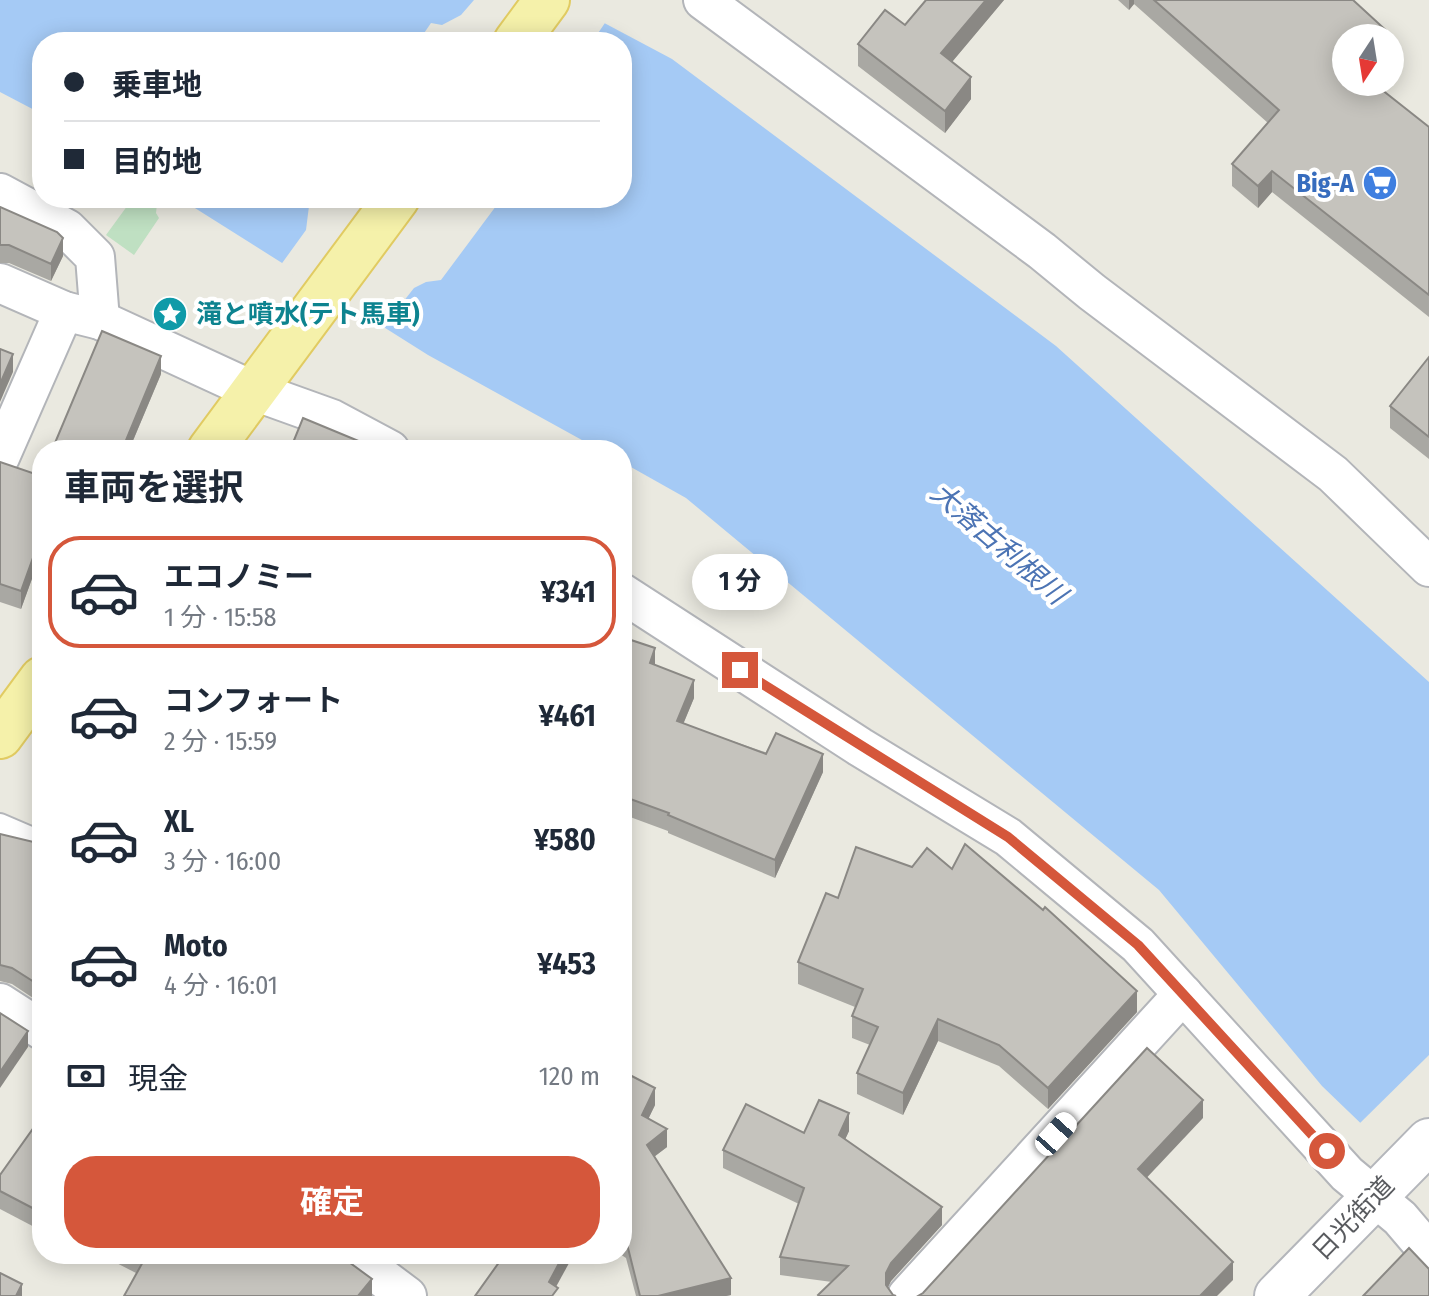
<!DOCTYPE html>
<html lang="ja">
<meta charset="utf-8">
<style>
:root{--surface:#fff;--page:#f6f6f7;--text:#1f2937;--muted:#747a83;--line:#e0e1e3;--accent:#d5573b}
body{margin:0;font-family:"Fira Sans Condensed","Noto Sans JP",sans-serif;background:var(--page);color:var(--text);height:100vh;display:flex;flex-direction:column;font-size:30px;white-space:nowrap}
*{box-sizing:border-box;margin:0}
p{font-size:26px;color:var(--muted)}
.icon{flex:none;width:44px;height:44px;fill:none;stroke:currentColor;stroke-width:2;stroke-linecap:round;stroke-linejoin:round}
.map{position:relative;flex:1;overflow:hidden}
.details{position:absolute;left:32px;top:440px;width:600px;height:824px;display:flex;flex-direction:column;background:var(--surface);border-radius:32px;box-shadow:0 4px 20px #0003}
.details>*{flex:none}
.guide{position:absolute;left:32px;top:32px;width:600px;height:176px;border-radius:32px;box-shadow:0 4px 20px #0003;display:grid;align-content:center;height:176px;padding:0 32px;background:var(--surface)}
.needle{width:52px;rotate:192deg}
.fabs{position:absolute;left:1332px;top:24px;display:grid;gap:16px}
.fabs a{display:grid;place-items:center;width:72px;height:72px;border-radius:50%;background:var(--surface);box-shadow:0 4px 20px #0003;font-size:40px}
.end{position:absolute;width:36px;height:36px;margin:-18px;border:10px solid #d5573b;background:#fff;box-shadow:0 0 0 4px #fff}
.from{border-radius:50%}
.bubble{position:absolute;height:56px;border-radius:28px;background:var(--surface);box-shadow:0 4px 20px #0003;font-size:26px;font-weight:700;line-height:56px;text-align:center}
.car{position:absolute;width:24px;height:48px;margin:-24px -12px;border-radius:10px;box-shadow:0 0 6px 2px #0007;background:linear-gradient(#fff 24%,#345 0 40%,#fff 0 76%,#345 0 86%,#fff 0)}
.guide b{display:flex;align-items:center;gap:28px;height:76px;font-size:30px}
.guide b+b{border-top:2px solid var(--line)}
.guide i{width:20px;height:20px;background:var(--text)}
ul{padding:0;list-style:none}
li{display:flex;align-items:center;gap:24px;height:112px;margin:0 16px 12px;padding:0 16px;border:4px solid transparent;border-radius:32px}
li div{flex:1}
li b{display:block;font-size:30px}
li em{font-style:normal;font-weight:700}
li.selected{border-color:var(--accent)}
li>.icon{width:72px;height:72px;stroke-width:1.5}
h2{padding:0 32px;font-size:36px;line-height:96px}
.pay{display:flex;align-items:center;gap:20px;height:88px;padding:0 32px;font-size:30px}
.pay p{margin-inline-start:auto}
.button{display:flex;gap:16px;margin-top:auto;padding:16px 32px}
.button a{flex:1;height:92px;border-radius:32px;background:var(--accent);color:#fff;font-size:32px;font-weight:700;line-height:92px;text-align:center}
.map>svg:first-child{display:block}
</style>
<div class="map">
<svg width="1429" height="1296" viewBox="0 0 1429 1296">
<rect width="100%" height="100%" fill="#eae9e0"/>
<!-- green -->
<path fill="#bfe0c2" d="M133,198H166L157,204L156,213L159,218L134,255L106,235Z"/>
<!-- water -->
<path fill="#a5caf5" d="M0,0H561L672,59L1056,346L1429,682V1189L1322,1086L1159,890L686,498L622,462V450H600L428,355L179,198H622V42H42V114L0,92Z"/>
<!-- pier -->
<g fill="#eae9e0">
<path d="M474,0H569L607,20L592,42H418L431,23L442,25L461,15Z"/>
<path d="M310,198H502L441,280L426,282L414,288L381,330L280,266L306,230Z"/>
<path d="M1429,1055V1193L1358,1125Z"/>
</g>
<g fill="none" stroke-linecap="round" stroke-linejoin="round">
<!-- service casing -->
<g stroke="#b3b5b9" stroke-width="24">
<path id="service" d="M0,824L42,842"/>
</g>
<!-- minor casing -->
<g stroke="#b3b5b9" stroke-width="42">
<g id="minor">
<path d="M703,0L1042,251L1092,292L1333,474L1429,567"/>
<path d="M0,193L67,229L95,257L100,320"/>
<path d="M0,283L64,311L100,320L254,391L332,419L390,450"/>
<path d="M0,457L64,311"/>
<path d="M622,593L860,747L1008,837L1138,945L1347,1174L1400,1218L1429,1252"/>
<path d="M0,1003L42,1030"/>
<path d="M351,1254L407,1296"/>
<path d="M907,1296L1183,994"/>
</g>
</g>
<!-- secondary casing -->
<g stroke="#b4b6bb" stroke-width="48">
<path id="secondary" d="M1277,1296L1429,1141"/>
</g>
<!-- primary casing -->
<g stroke="#e1cb62" stroke-width="48">
<g id="primary">
<path d="M516,42L547,0"/>
<path d="M210,450L397,198"/>
<path d="M0,736L42,679"/>
</g>
</g>
<!-- service -->
<use href="#service" stroke="#fff" stroke-width="20"/>
<!-- minor -->
<use href="#minor" stroke="#fff" stroke-width="38"/>
<!-- secondary -->
<use href="#secondary" stroke="#fff" stroke-width="44"/>
<!-- primary -->
<use href="#primary" stroke="#f5f1aa" stroke-width="44"/>
</g>
<!-- wall -->
<g fill="#a9a8a3">
<path d="M926,0H1004L952,62L971,99L945,133L858,66V44L905,25Z"/>
<path d="M1118,0H1353L1389,38L1346,82L1429,127V317L1272,192L1258,208L1232,186V164L1268,123L1134,4L1129,10Z"/>
<path d="M0,207L63,256L51,281L9,263H0Z"/>
<path d="M1429,357V459L1390,428V406Z"/>
<path d="M161,374L129,450H52Z"/>
<path d="M0,462L41,476L42,473V563L38,562L21,609L0,602Z"/>
<path d="M622,637L694,698L683,724L823,772L775,878L668,833V831L622,814Z"/>
<path d="M0,834L42,844V1004L12,984L0,981Z"/>
<path d="M798,962L1137,1012L1048,1109L999,1066L938,1041L903,1115L857,1094V1073L870,1045L852,1038V1016L855,1007L798,984Z"/>
<path d="M622,1071L655,1105L648,1119L667,1147L654,1157L731,1295L726,1296H636L626,1258L620,1254H622Z"/>
<path d="M42,1116V1231L0,1209V1175Z"/>
<path d="M849,1131L845,1139L942,1225L891,1281L888,1287L893,1295L896,1296H818L832,1282L780,1275V1257L799,1204L723,1168V1150L804,1133Z"/>
<path d="M99,1254H338L372,1296L136,1273Z"/>
<path d="M388,1254H406L399,1263Z"/>
</g>
<!-- shaded-wall -->
<g fill="#8a8884">
<path d="M986,0H1004L941,75V53Z"/>
<path d="M1129,0H1134V4L1129,10Z"/>
<path d="M971,77V99L945,133V111Z"/>
<path d="M1272,171V192L1258,208V186Z"/>
<path d="M63,238V256L51,281V264Z"/>
<path d="M13,354V372L0,402V384Z"/>
<path d="M161,356V374L129,450H122Z"/>
<path d="M38,544V562L21,609V591Z"/>
<path d="M655,648V666L650,663Z"/>
<path d="M694,680V698L677,739V721Z"/>
<path d="M823,754V772L775,878V860Z"/>
<path d="M1137,991V1012L1048,1109V1088Z"/>
<path d="M938,1019V1041L903,1115V1093Z"/>
<path d="M28,1031V1047L0,1088V1072Z"/>
<path d="M655,1088V1105L642,1132V1115Z"/>
<path d="M1203,1100V1118L1138,1187V1169Z"/>
<path d="M849,1113V1131L839,1153V1135Z"/>
<path d="M667,1129V1147L647,1162V1145Z"/>
<path d="M942,1207V1225L891,1281L886,1291V1273L891,1263Z"/>
<path d="M399,1254H406L399,1263Z"/>
<path d="M564,1254H574L551,1296L549,1282Z"/>
<path d="M1233,1262V1280L1217,1296H1200Z"/>
<path d="M731,1278V1295L726,1296H658Z"/>
<path d="M372,1279V1296H358Z"/>
<path d="M22,1284V1296H16Z"/>
</g>
<!-- building -->
<g fill="#c5c3bd" stroke="#8a8884" stroke-width="2">
<path d="M926,0H986L941,53L971,77L945,111L858,44L885,10L905,25Z"/>
<path d="M1154,0H1353L1389,33L1385,38H1346V82H1372L1429,127V295L1272,171L1258,186L1232,164L1279,110Z"/>
<path d="M0,207L57,232L63,238L51,264L9,245H0Z"/>
<path d="M102,331L161,356L122,450H111L92,442L89,450H52Z"/>
<path d="M0,349L13,354L0,384Z"/>
<path d="M1429,357V437L1390,406Z"/>
<path d="M303,418L373,447L371,450H290Z"/>
<path d="M0,462L41,476L42,473V545L38,544L21,591L0,584Z"/>
<path d="M622,637L655,648L650,663L694,680L677,721L766,754L776,733L823,754L775,860L668,815L669,813L622,796Z"/>
<path d="M0,834L42,844V987L12,968L0,965Z"/>
<path d="M965,844L1043,910L1045,907L1137,991L1048,1088L999,1045L938,1019L903,1093L857,1073L878,1027L852,1016L863,989L798,962L826,893L838,898L856,847L912,867L927,848L952,869Z"/>
<path d="M0,1013L28,1031L0,1072Z"/>
<path d="M1147,1048L1203,1100L1138,1169L1233,1262L1200,1296H918L923,1293Z"/>
<path d="M622,1071L655,1088L642,1115L667,1129L647,1145L731,1278L658,1296H640L626,1240L622,1238Z"/>
<path d="M819,1100L849,1113L839,1135L942,1207L891,1263L886,1273V1285L893,1295L896,1296H819L818,1295L848,1266L780,1257L804,1188L723,1150L746,1104L804,1133Z"/>
<path d="M42,1116V1213L0,1191V1175Z"/>
<path d="M1409,1248L1429,1269V1296H1363Z"/>
<path d="M133,1254H338L372,1279L358,1296H124L144,1260Z"/>
<path d="M505,1254H564L549,1282L558,1288L552,1296H475Z"/>
<path d="M0,1273L22,1284L16,1296H0Z"/>
</g>
<g fill="none" stroke-linecap="round" stroke-linejoin="round">
<!-- route -->
<path stroke="#d5573b" stroke-width="10" d="M740,670L1008,837L1138,945L1327,1151"/>
</g>
<!-- icons -->
<defs>
<g id="supermarket-disc" transform="scale(1.8)"><circle r="9.5" fill="#3f7fe0" stroke="#fff"/><path d="M-6-5.5h2.5l.6 2H6L4.5 2H-2.5L-4.4-4H-6ZM-1.5 3.2a1.3 1.3 0 1 0 .1 0ZM3 3.2a1.3 1.3 0 1 0 .1 0Z" fill="#fff"/></g>
<g id="sight-disc" transform="scale(1.8)"><circle r="9.5" fill="#0f9aa8" stroke="#fff"/><path d="M0-6L1.8-2.2L6-1.7L2.9 1.2L3.7 5.4L0 3.3L-3.7 5.4L-2.9 1.2L-6-1.7L-1.8-2.2Z" fill="#fff"/></g>
</defs>
<g fill-rule="evenodd">
<use href="#supermarket-disc" x="1380" y="183"/>
<use href="#sight-disc" x="170" y="314"/>
</g>
<g text-anchor="middle" stroke-width="8" stroke-linejoin="round" paint-order="stroke">
<!-- shop labels -->
<g font-size="26" font-weight="bold" fill="#366cbe" stroke="#fff" text-anchor="end">
<text x="1354" y="192">Big-A</text>
</g>
<!-- culture labels -->
<g font-size="26" font-weight="bold" fill="#0d838f" stroke="#fff" text-anchor="start">
<text x="196" y="323">滝と噴水(テト馬車)</text>
</g>
<!-- street labels -->
<g font-size="26" fill="#595b5f" stroke="#fff">
<text transform="translate(1353 1218) rotate(-46)" y="9">日光街道</text>
</g>
<!-- water labels -->
<g font-size="28" font-style="italic" fill="#4c74b4" stroke="#fff">
<text transform="translate(999 543) rotate(41)" y="10">大落古利根川</text>
</g>
</g>
</svg>
<div class="fabs">
<a><svg class="needle" viewBox="-14 -14 28 28"><path d="M0-13l5 13h-10z" fill="#e53935"/><path d="M0 13l5-13h-10z" fill="#747a83"/></svg></a>
</div>
<i class="end from" style="left:1327px;top:1151px"></i>
<i class="end" style="left:740px;top:670px"></i>
<div class="bubble" style="left:692px;top:554px;width:96px">1 分</div>
<i class="car" style="left:1056px;top:1134px;rotate:42deg"></i>
<div class="guide">
<b><i class="from"></i>乗車地</b>
<b><i></i>目的地</b>
</div>
<section class="details">
<h2>車両を選択</h2>
<ul>
<li class="selected"><svg class="icon" aria-label="car" viewBox="0 0 24 24"><path d="M5 17H2v-5l4-1 3-4h7l3 4 3 1v5h-3M9 17h6M6 11h13"/><circle cx="7" cy="17" r="2"/><circle cx="17" cy="17" r="2"/></svg><div><b>エコノミー</b><p>1 分 · 15:58</p></div><em>¥341</em></li>
<li><svg class="icon" aria-label="car" viewBox="0 0 24 24"><path d="M5 17H2v-5l4-1 3-4h7l3 4 3 1v5h-3M9 17h6M6 11h13"/><circle cx="7" cy="17" r="2"/><circle cx="17" cy="17" r="2"/></svg><div><b>コンフォート</b><p>2 分 · 15:59</p></div><em>¥461</em></li>
<li><svg class="icon" aria-label="car" viewBox="0 0 24 24"><path d="M5 17H2v-5l4-1 3-4h7l3 4 3 1v5h-3M9 17h6M6 11h13"/><circle cx="7" cy="17" r="2"/><circle cx="17" cy="17" r="2"/></svg><div><b>XL</b><p>3 分 · 16:00</p></div><em>¥580</em></li>
<li><svg class="icon" aria-label="car" viewBox="0 0 24 24"><path d="M5 17H2v-5l4-1 3-4h7l3 4 3 1v5h-3M9 17h6M6 11h13"/><circle cx="7" cy="17" r="2"/><circle cx="17" cy="17" r="2"/></svg><div><b>Moto</b><p>4 分 · 16:01</p></div><em>¥453</em></li>
</ul>
<div class="pay"><svg class="icon" aria-label="cash" viewBox="0 0 24 24"><path d="M3 7h18v10H3z"/><circle cx="12" cy="12" r="2"/></svg>現金<p>120 m</p></div>
<div class="button"><a>確定</a></div>
</section>
</div>
